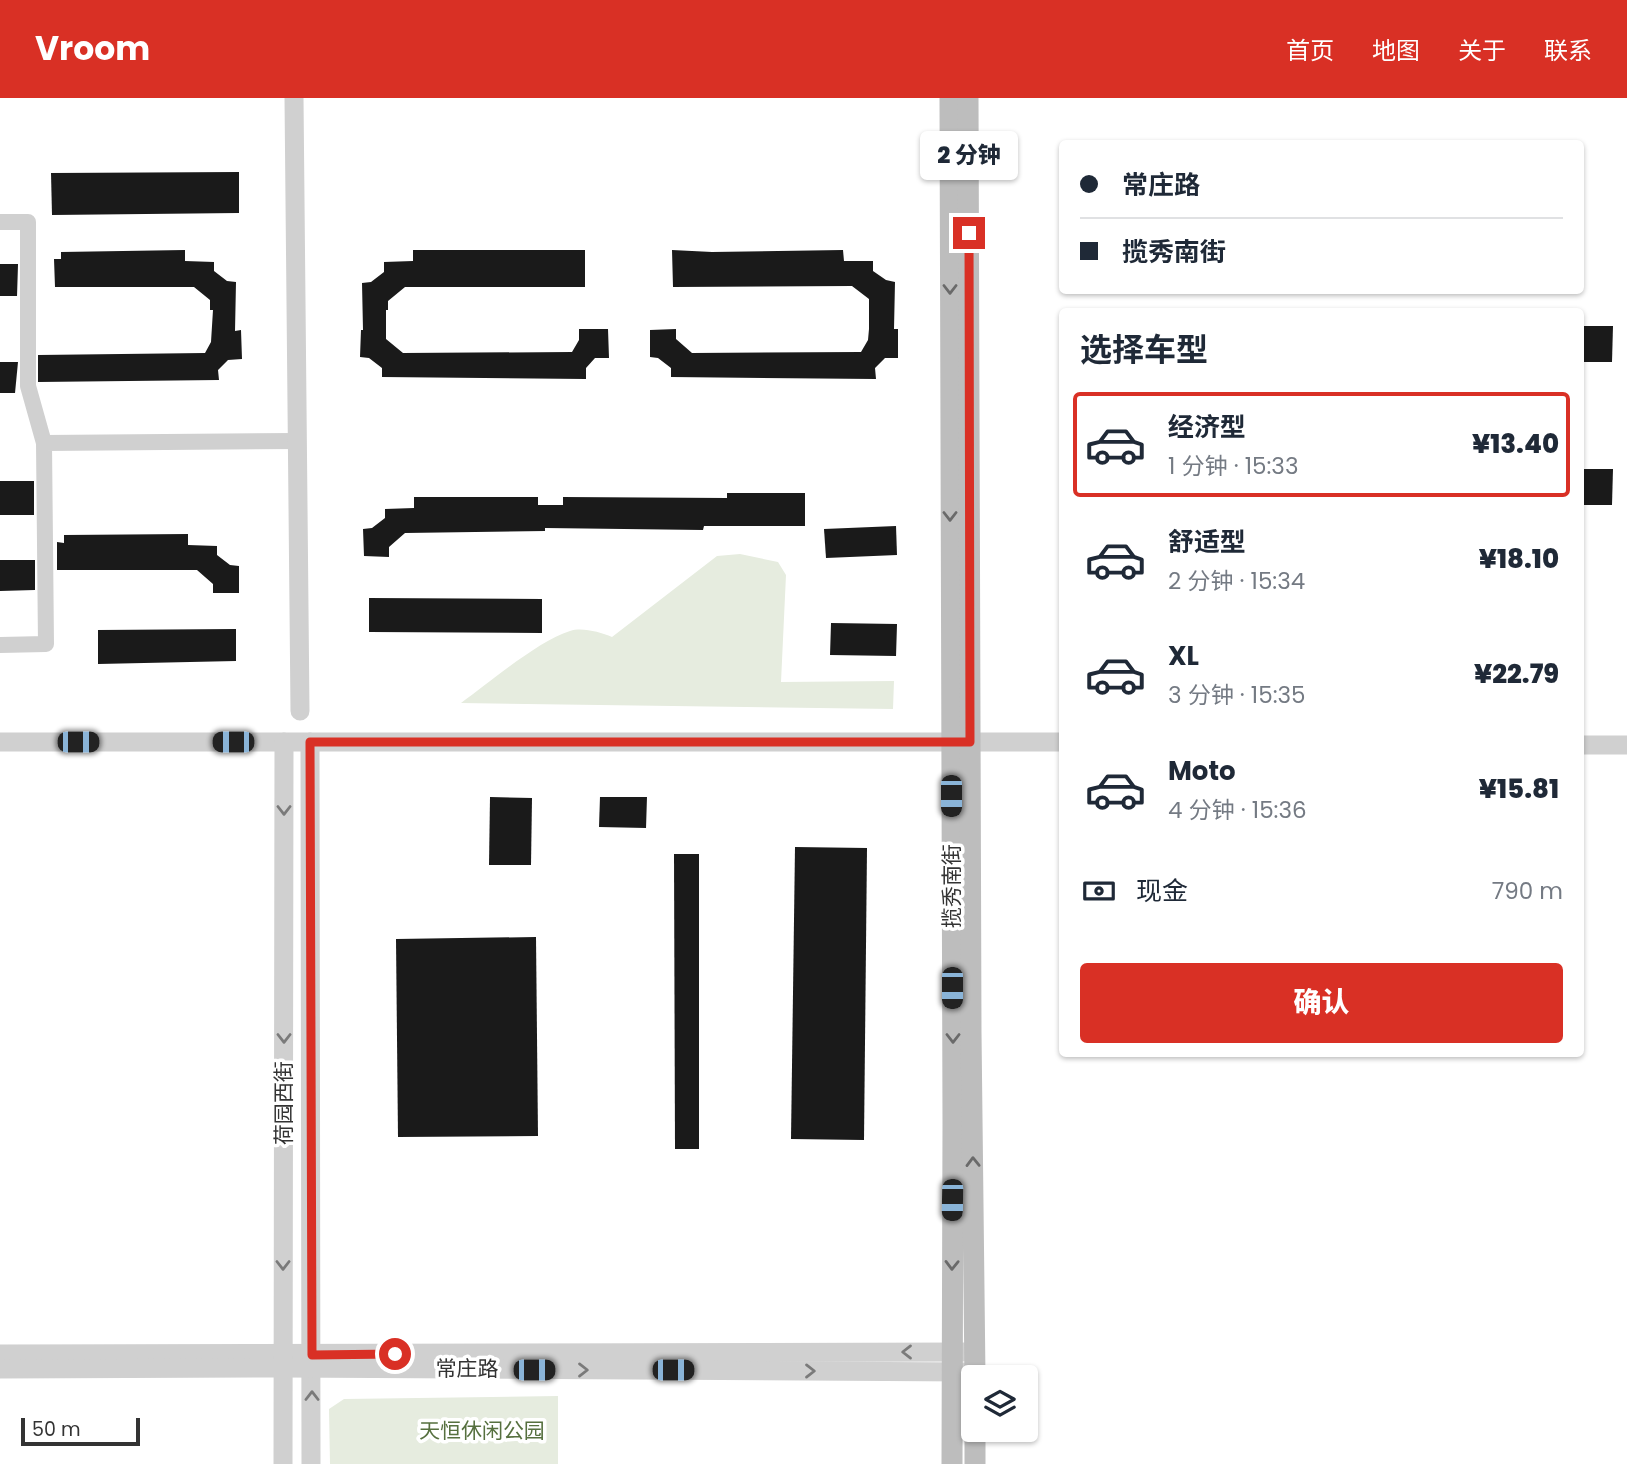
<!DOCTYPE html>
<html lang="zh">
<meta charset="utf-8">
<style>
:root{--surface:#fff;--page:#f6f6f7;--text:#1f2937;--muted:#747a83;--line:#e0e1e3;--accent:#d93025}
body{margin:0;font-family:Poppins,"Noto Sans SC",sans-serif;background:var(--page);color:var(--text);height:100vh;display:flex;flex-direction:column;font-size:26px;white-space:nowrap}
*{box-sizing:border-box;margin:0}
p{font-size:23px;color:var(--muted)}
.icon{flex:none;width:38px;height:38px;fill:none;stroke:currentColor;stroke-width:2;stroke-linecap:round;stroke-linejoin:round}
.map{position:relative;flex:1;overflow:hidden}
.drawer{position:absolute;left:1059px;top:210px;width:525px;height:749px;display:flex;flex-direction:column;background:var(--surface);border-radius:7px;box-shadow:0 2px 5px #0004}
.drawer>*{flex:none}
.hud{position:absolute;left:1059px;top:42px;width:525px;height:154px;border-radius:7px;box-shadow:0 2px 5px #0004;display:grid;align-content:center;height:154px;padding:0 21px;background:var(--surface)}
.tools{position:absolute;left:961px;top:1267px;display:grid;gap:14px}
.tools a{display:grid;place-items:center;width:77px;height:77px;border-radius:7px;background:var(--surface);box-shadow:0 2px 5px #0004;font-size:35px}
.scale{position:absolute;left:21px;bottom:18px;width:119px;box-sizing:border-box;padding-left:7px;border:4px solid #333;border-top:0;font-size:19px;line-height:24px;white-space:nowrap;color:#333;-webkit-text-stroke:5px #fff;paint-order:stroke}
.end{position:absolute;width:32px;height:32px;margin:-16px;border:9px solid #d93025;background:#fff;box-shadow:0 0 0 4px #fff}
.from{border-radius:50%}
.bubble{position:absolute;height:49px;border-radius:7px;background:var(--surface);box-shadow:0 2px 5px #0004;font-size:23px;font-weight:800;line-height:49px;text-align:center}
.car{position:absolute;width:21px;height:42px;margin:-21px -10px;border-radius:9px;box-shadow:0 0 5px 2px #0007;background:linear-gradient(#222 24%,#8ab4d8 0 40%,#222 0 76%,#8ab4d8 0 86%,#222 0)}
.hud b{display:flex;align-items:center;gap:24px;height:66px;font-size:26px}
.hud b+b{border-top:2px solid var(--line)}
.hud i{width:18px;height:18px;background:var(--text)}
ul{padding:0;list-style:none}
li{display:flex;align-items:center;gap:21px;height:105px;margin:0 14px 10px;padding:0 7px;border:4px solid transparent;border-radius:7px}
li div{flex:1}
li b{display:block;font-size:26px}
li em{font-style:normal;font-weight:800}
li.selected{border-color:var(--accent)}
li>.icon{width:63px;height:63px;stroke-width:1.5}
h2{padding:0 21px;font-size:32px;line-height:84px}
.pay{display:flex;align-items:center;gap:18px;height:77px;padding:0 21px;font-size:26px}
.pay p{margin-inline-start:auto}
.cta{display:flex;gap:14px;margin-top:auto;padding:14px 21px}
.cta a{flex:1;height:80px;border-radius:7px;background:var(--accent);color:#fff;font-size:28px;font-weight:800;line-height:80px;text-align:center}
header{display:flex;align-items:center;gap:42px;box-sizing:border-box;height:98px;padding:0 35px;background:var(--accent);color:#fff}
header strong{font-size:33px}
nav{display:flex;gap:38px;margin-inline-start:auto;font-size:24px}
.map>svg:first-child{display:block}
</style>
<header>
<strong>Vroom</strong>
<nav><a>首页</a><a>地图</a><a>关于</a><a>联系</a></nav>
</header>
<div class="map">
<svg width="1627" height="1366" viewBox="0 0 1627 1366">
<rect width="100%" height="100%" fill="#fff"/>
<!-- green -->
<g fill="#e6ecdf">
<path d="M740,456L778,464L786,477L781,584L894,583L893,611L461,605C490,584 538,543 570,533C582,529 600,534 612,539L717,458Z"/>
<path d="M558,1298V1366H330L329,1311L344,1301Z"/>
</g>
<!-- building -->
<g fill="#1a1a1a">
<path d="M239,74V115L52,117L51,75Z"/>
<path d="M185,152V163L214,164V173L227,183L236,184L235,233L241,232L242,261L228,262L218,272L219,282L38,284V257L205,255L211,244L213,212H210V202L194,189H55L54,161H61V154Z"/>
<path d="M413,152H585V189H405L388,203V212H386V241L403,255L572,254L579,242V231H608L609,260H595L586,270V281L382,279V270L369,260L360,259L361,232H363L362,185L371,184L384,174V164L413,163Z"/>
<path d="M672,152L712,154L843,152L844,163H873V173L886,182L895,184L894,231H898V260H885L875,270L876,281L671,279V270L658,260L650,259V232L676,231V241L692,255L861,254L868,242L869,231V201L852,188L673,189Z"/>
<path d="M0,166H18L17,198H0Z"/>
<path d="M1580,228H1613L1612,264H1580Z"/>
<path d="M0,264H18L15,295H0Z"/>
<path d="M1580,371H1613L1612,407H1580Z"/>
<rect x="0" y="383" width="34" height="34"/>
<path d="M727,395H805V428H704L703,432L545,430V433L405,435L389,449V459L364,458L363,431L372,430L385,420V411L414,410V399H538V407H563V399L727,400Z"/>
<path d="M896,428L897,457L826,460L824,431Z"/>
<path d="M188,436V447L217,448V457L230,467L239,468V495H213V486L197,472H57V444L64,445V437Z"/>
<path d="M0,462H35V492L0,493Z"/>
<path d="M369,500L542,501V535L369,534Z"/>
<path d="M831,525L897,526L896,558L830,557Z"/>
<path d="M236,531V563L98,566V532Z"/>
<path d="M490,699L532,700L531,767H489Z"/>
<path d="M600,699H647L646,730L599,729Z"/>
<path d="M795,749L867,750L864,1042L791,1041Z"/>
<path d="M674,756H699V1051H675Z"/>
<path d="M536,839L538,1038L398,1039L396,841Z"/>
</g>
<g fill="none" stroke-linecap="round" stroke-linejoin="round">
<!-- minor -->
<g stroke="#d0d0d0" stroke-width="16">
<path d="M0,124H28V288L44,345"/>
<path d="M0,547L46,546L44,345L297,343"/>
</g>
<!-- tertiary -->
<g stroke="#d0d0d0" stroke-width="19">
<path d="M294,0L300,613"/>
<path d="M0,644H1062"/>
<path d="M310,644L311,1366"/>
<path d="M1580,647H1627"/>
<path d="M0,1256L967,1254"/>
<path d="M0,1271L283,1270L968,1274"/>
<path d="M283,1366L284,644"/>
</g>
<!-- secondary -->
<g stroke="#bdbdbd" stroke-width="21">
<path d="M950,0L953,1026L952,1366"/>
<path d="M968,0L971,934L975,1279"/>
<path d="M975,1332V1366"/>
</g>
</g>
<!-- one-way arrows -->
<defs><path id="oneway-chevron" d="M-2-3.5L2.5 0L-2 3.5" fill="none" stroke-width="1.6" stroke-linecap="round" stroke-linejoin="round" transform="scale(1.75)"/></defs>
<g stroke="#6a6a6a">
<use href="#oneway-chevron" transform="translate(950 191) rotate(90)"/>
<use href="#oneway-chevron" transform="translate(950 418) rotate(90)"/>
<use href="#oneway-chevron" transform="translate(953 940) rotate(90)"/>
<use href="#oneway-chevron" transform="translate(973 1064) rotate(-91)"/>
<use href="#oneway-chevron" transform="translate(952 1167) rotate(91)"/>
</g>
<g stroke="#7a7a7a">
<use href="#oneway-chevron" transform="translate(284 712) rotate(90)"/>
<use href="#oneway-chevron" transform="translate(284 940) rotate(90)"/>
<use href="#oneway-chevron" transform="translate(283 1167) rotate(90)"/>
<use href="#oneway-chevron" transform="translate(907 1254) rotate(180)"/>
<use href="#oneway-chevron" transform="translate(583 1272)"/>
<use href="#oneway-chevron" transform="translate(810 1273)"/>
<use href="#oneway-chevron" transform="translate(312 1298) rotate(-90)"/>
</g>
<g fill="none" stroke-linecap="round" stroke-linejoin="round">
<!-- route -->
<path stroke="#d93025" stroke-width="9" d="M395,1256L312,1257L310,644H970L969,135"/>
</g>
<g text-anchor="middle" stroke-width="7" stroke-linejoin="round" paint-order="stroke">
<!-- street labels -->
<g font-size="21" fill="#333" stroke="#fff">
<text transform="translate(952 788) rotate(-90)" y="7">揽秀南街</text>
<text transform="translate(284 1005) rotate(-90)" y="7">荷园西街</text>
<text x="467" y="1278">常庄路</text>
</g>
<!-- park labels -->
<g font-size="21" fill="#56703f" stroke="#fff">
<text x="482" y="1340">天恒休闲公园</text>
</g>
</g>
</svg>
<div class="tools">
<a><svg class="icon" aria-label="layers" viewBox="0 0 24 24"><path d="M12 4l9 5-9 5-9-5zM3 14l9 5 9-5"/></svg></a>
</div>
<div class="scale">50 m</div>
<i class="end from" style="left:395px;top:1256px"></i>
<i class="end" style="left:969px;top:135px"></i>
<div class="bubble" style="left:920px;top:33px;width:98px">2 分钟</div>
<i class="car" style="left:78px;top:644px;rotate:90deg"></i>
<i class="car" style="left:233px;top:644px;rotate:270deg"></i>
<i class="car" style="left:951px;top:698px;rotate:180deg"></i>
<i class="car" style="left:952px;top:890px;rotate:180deg"></i>
<i class="car" style="left:952px;top:1102px;rotate:181deg"></i>
<i class="car" style="left:534px;top:1272px;rotate:90deg"></i>
<i class="car" style="left:673px;top:1272px;rotate:90deg"></i>
<div class="hud">
<b><i class="from"></i>常庄路</b>
<b><i></i>揽秀南街</b>
</div>
<section class="drawer">
<h2>选择车型</h2>
<ul>
<li class="selected"><svg class="icon" aria-label="car" viewBox="0 0 24 24"><path d="M5 17H2v-5l4-1 3-4h7l3 4 3 1v5h-3M9 17h6M6 11h13"/><circle cx="7" cy="17" r="2"/><circle cx="17" cy="17" r="2"/></svg><div><b>经济型</b><p>1 分钟 · 15:33</p></div><em>¥13.40</em></li>
<li><svg class="icon" aria-label="car" viewBox="0 0 24 24"><path d="M5 17H2v-5l4-1 3-4h7l3 4 3 1v5h-3M9 17h6M6 11h13"/><circle cx="7" cy="17" r="2"/><circle cx="17" cy="17" r="2"/></svg><div><b>舒适型</b><p>2 分钟 · 15:34</p></div><em>¥18.10</em></li>
<li><svg class="icon" aria-label="car" viewBox="0 0 24 24"><path d="M5 17H2v-5l4-1 3-4h7l3 4 3 1v5h-3M9 17h6M6 11h13"/><circle cx="7" cy="17" r="2"/><circle cx="17" cy="17" r="2"/></svg><div><b>XL</b><p>3 分钟 · 15:35</p></div><em>¥22.79</em></li>
<li><svg class="icon" aria-label="car" viewBox="0 0 24 24"><path d="M5 17H2v-5l4-1 3-4h7l3 4 3 1v5h-3M9 17h6M6 11h13"/><circle cx="7" cy="17" r="2"/><circle cx="17" cy="17" r="2"/></svg><div><b>Moto</b><p>4 分钟 · 15:36</p></div><em>¥15.81</em></li>
</ul>
<div class="pay"><svg class="icon" aria-label="cash" viewBox="0 0 24 24"><path d="M3 7h18v10H3z"/><circle cx="12" cy="12" r="2"/></svg>现金<p>790 m</p></div>
<div class="cta"><a>确认</a></div>
</section>
</div>
